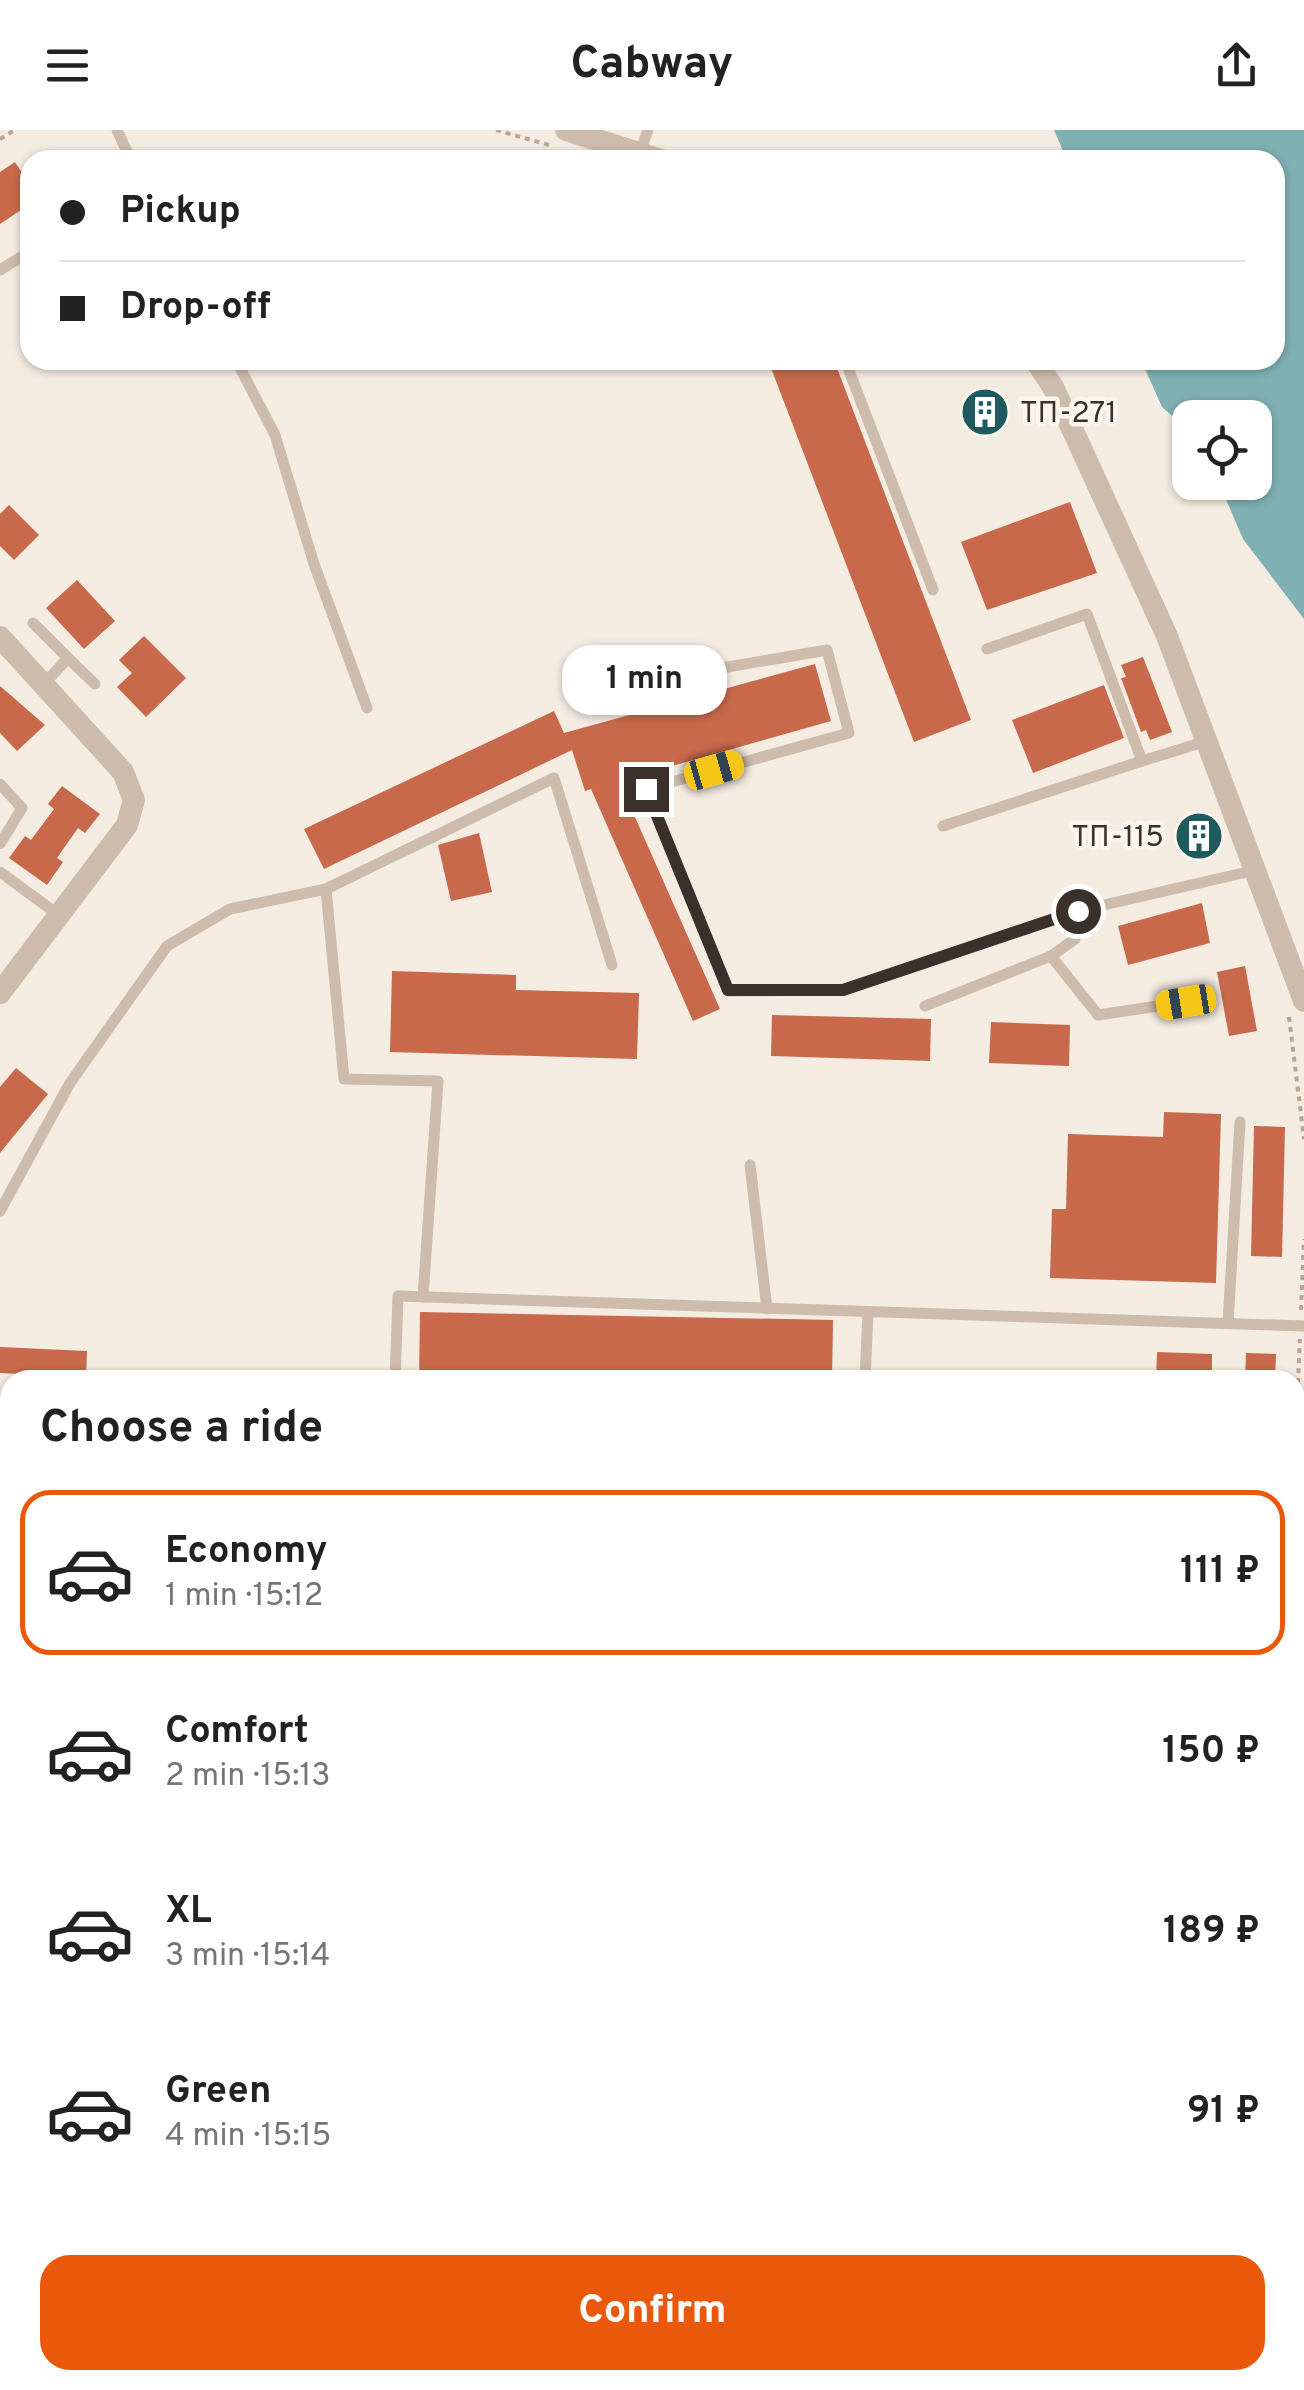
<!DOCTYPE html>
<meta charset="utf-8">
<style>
:root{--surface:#fff;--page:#f2f2f2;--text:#222;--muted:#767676;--line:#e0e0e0;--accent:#ea580c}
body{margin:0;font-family:Overpass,sans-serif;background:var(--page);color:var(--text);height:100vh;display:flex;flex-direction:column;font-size:38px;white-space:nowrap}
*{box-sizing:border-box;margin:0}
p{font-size:32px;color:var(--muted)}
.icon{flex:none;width:55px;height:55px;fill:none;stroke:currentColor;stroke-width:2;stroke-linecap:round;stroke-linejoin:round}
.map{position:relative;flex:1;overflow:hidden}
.side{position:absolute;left:0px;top:1240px;width:1305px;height:1020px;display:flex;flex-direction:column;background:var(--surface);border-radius:30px 30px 0 0;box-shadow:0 2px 8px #0004}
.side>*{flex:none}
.banner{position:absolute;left:20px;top:20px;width:1265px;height:220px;border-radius:30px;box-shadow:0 2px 8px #0004;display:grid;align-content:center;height:220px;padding:0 40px;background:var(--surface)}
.tools{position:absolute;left:1172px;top:270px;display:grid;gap:20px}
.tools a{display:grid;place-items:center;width:100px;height:100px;border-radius:20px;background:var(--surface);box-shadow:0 2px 8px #0004;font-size:50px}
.end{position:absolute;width:45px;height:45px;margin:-22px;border:12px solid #3b302b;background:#fff;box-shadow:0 0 0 5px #fff}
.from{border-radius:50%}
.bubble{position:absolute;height:70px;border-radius:30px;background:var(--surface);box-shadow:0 2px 8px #0004;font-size:32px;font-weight:700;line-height:70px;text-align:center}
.car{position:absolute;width:30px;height:60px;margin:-30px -15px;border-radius:12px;box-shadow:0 0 8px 2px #0007;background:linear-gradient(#f5c518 24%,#345 0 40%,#f5c518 0 76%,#345 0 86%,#f5c518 0)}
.banner b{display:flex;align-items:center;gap:35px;height:95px;font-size:38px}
.banner b+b{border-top:2px solid var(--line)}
.banner i{width:25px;height:25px;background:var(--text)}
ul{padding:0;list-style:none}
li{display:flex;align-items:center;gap:30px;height:165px;margin:0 20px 15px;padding:0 20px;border:5px solid transparent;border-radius:30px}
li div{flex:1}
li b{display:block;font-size:38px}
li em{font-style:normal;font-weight:700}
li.on{border-color:var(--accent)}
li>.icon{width:90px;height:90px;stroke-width:1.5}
h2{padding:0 40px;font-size:45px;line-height:120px}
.primary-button{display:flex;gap:20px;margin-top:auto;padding:20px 40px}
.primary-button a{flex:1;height:115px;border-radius:30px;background:var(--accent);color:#fff;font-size:40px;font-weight:700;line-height:115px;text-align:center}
header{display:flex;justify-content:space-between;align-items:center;height:130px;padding:0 40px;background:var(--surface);font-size:45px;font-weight:700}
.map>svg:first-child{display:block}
</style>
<header><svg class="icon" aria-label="menu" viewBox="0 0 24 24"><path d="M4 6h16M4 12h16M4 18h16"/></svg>Cabway<svg class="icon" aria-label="share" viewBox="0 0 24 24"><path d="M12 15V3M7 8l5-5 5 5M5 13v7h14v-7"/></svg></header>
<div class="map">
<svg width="1304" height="2260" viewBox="0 0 1304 2260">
<rect width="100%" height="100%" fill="#f4ebe1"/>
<!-- water -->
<path fill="#7fb0b2" d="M1054,0H1304V489L1243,409L1219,353L1255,352V288H1190V302L1162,277L1141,230H1275V30H1067Z"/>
<!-- building -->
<g fill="#c8694b">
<path d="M15,32L30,55V74L0,94V42Z"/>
<path d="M768,230H834L971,590L914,612Z"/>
<circle cx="985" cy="282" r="16"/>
<path d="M1070,372L1097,443L987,480L961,412Z"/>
<path d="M9,375L39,405L14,430L0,416V384Z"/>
<path d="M77,450L115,491L84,519L46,478Z"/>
<path d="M144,506L186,548L146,587L117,557L132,543L119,530Z"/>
<path d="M1143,527L1172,602L1150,610L1146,600L1141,602L1121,548L1126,547L1121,535Z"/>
<path d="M815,534L831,591L619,651L720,879L693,891L591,659L585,661L572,620L324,739L304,699L554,581L564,603Z"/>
<path d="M1104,555L1124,608L1033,643L1012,590Z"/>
<path d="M0,556L45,595L17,621L0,603Z"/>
<path d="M62,656L100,684L85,703L78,698L57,728L63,732L47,755L9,728L25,706L31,710L54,679L48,674Z"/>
<path d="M479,703L492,762L451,771L438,715Z"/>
<path d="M1202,773L1210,813L1128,835L1118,796Z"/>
<path d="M1245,836L1257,901L1229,906L1217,842Z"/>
<path d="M392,841L516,845V860L639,863L637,929L390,922Z"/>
<path d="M772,885L931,889L930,931L771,926Z"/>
<path d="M991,892L1070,895L1069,936L989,933Z"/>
<path d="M16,938L48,964L0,1023V957Z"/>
<path d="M1164,982L1221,984L1216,1153L1050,1148L1052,1079H1066L1068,1004L1163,1007Z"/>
<path d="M1254,996L1285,997L1282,1127L1251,1126Z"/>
<path d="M420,1182L833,1190L832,1250H419Z"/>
<path d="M0,1217L87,1221L86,1247L0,1243Z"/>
<path d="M1157,1222L1212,1224V1250H1156Z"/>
<path d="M1246,1223L1276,1224L1275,1250H1245Z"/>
</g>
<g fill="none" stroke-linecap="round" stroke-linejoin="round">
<!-- path -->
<g stroke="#b9a596" stroke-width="4" stroke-dasharray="5 5" stroke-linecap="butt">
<path d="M496,0L549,15"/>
<path d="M0,9L15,0"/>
<path d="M1289,887L1304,1009"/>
<path d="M1301,1180L1304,1109"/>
<path d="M1295,1313L1300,1209"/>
<path d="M0,1561L10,1586"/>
<path d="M0,1745L10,1769"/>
<path d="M88,2260L107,2250"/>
</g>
<!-- service -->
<g stroke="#cdbbac" stroke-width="11">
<path d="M117,0L131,30"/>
<path d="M640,22L648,0"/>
<path d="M0,140L26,124"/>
<path d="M236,230L275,305L314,434L367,578"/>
<path d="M845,230L933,460"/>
<path d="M33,493L68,528L43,555"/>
<path d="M987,519L1087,484L1142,631L1207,611"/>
<path d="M68,528L95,554"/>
<path d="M710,540L827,520L849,603L646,659L728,861L843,860L1078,781L1256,740"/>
<path d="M0,654L22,678L0,714"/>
<path d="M943,696L1142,631"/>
<path d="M0,742L60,786"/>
<path d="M326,759L554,648L612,835"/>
<path d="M1078,781L1075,809L1051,826L1098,885L1185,872"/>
<path d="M925,876L1051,826"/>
<path d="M750,1035L767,1179"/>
<path d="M0,1081L70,953L167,816L230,779L326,759L344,949L438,951L423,1167"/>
<path d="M1228,1193L1240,992"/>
<path d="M395,1250L398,1166L1304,1196"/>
<path d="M865,1250L868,1182"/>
<path d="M0,1500L10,1489"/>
<path d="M1295,1720H1304"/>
<path d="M1295,2009L1304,2010"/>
<path d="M0,2013L10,2012"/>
<path d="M3,2125L10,2121"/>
<path d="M383,2250L386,2260"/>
<path d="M483,2260L513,2250"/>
<path d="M938,2260V2250"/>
</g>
<!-- minor -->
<g stroke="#cdbbac" stroke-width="22">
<path d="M566,0L661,30"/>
<path d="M1035,230L1053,257L1167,506L1304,871"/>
<path d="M0,507L123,642L134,670L127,695L0,863"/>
<path d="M0,1659L10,1683"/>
<path d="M1295,2130H1304"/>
<path d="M229,2250L230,2260"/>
<path d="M556,2250L560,2260"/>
<path d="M155,2260L174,2250"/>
<path d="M1302,2260L1304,2164"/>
</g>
</g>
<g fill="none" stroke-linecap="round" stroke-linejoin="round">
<!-- route -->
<path stroke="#3b302b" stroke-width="12" d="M646,659L728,860H843L1078,781"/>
</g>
<!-- icons -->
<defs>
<g id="building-disc" transform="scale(2.5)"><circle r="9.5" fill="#1f5a5e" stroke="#fbf5ee"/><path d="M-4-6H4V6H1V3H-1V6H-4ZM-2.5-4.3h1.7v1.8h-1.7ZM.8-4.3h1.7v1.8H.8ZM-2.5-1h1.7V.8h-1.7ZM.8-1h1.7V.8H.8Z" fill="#fff"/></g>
</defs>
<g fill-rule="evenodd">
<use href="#building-disc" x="985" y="282"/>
<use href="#building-disc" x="1199" y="706"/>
</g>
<g text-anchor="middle" stroke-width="9" stroke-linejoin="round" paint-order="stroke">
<!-- poi labels -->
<g font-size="30" fill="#3b302b" stroke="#fbf5ee" text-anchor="start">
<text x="1020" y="292">ТП-271</text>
<text x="1164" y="716" text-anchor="end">ТП-115</text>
</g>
</g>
</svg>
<div class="tools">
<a><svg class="icon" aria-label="locate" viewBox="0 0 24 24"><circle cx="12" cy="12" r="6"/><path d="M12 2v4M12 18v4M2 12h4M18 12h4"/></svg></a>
</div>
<i class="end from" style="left:1078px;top:781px"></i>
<i class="end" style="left:646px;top:659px"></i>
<div class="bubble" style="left:562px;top:515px;width:165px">1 min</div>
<i class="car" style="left:714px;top:640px;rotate:74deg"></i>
<i class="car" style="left:1186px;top:872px;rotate:261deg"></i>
<div class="banner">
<b><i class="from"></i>Pickup</b>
<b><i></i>Drop-off</b>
</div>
<section class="side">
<h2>Choose a ride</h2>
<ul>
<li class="on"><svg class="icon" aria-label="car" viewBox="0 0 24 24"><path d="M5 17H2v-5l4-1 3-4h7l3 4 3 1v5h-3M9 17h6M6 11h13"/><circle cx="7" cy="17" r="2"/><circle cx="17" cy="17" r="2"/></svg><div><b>Economy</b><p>1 min · 15:12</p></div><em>111 ₽</em></li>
<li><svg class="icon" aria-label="car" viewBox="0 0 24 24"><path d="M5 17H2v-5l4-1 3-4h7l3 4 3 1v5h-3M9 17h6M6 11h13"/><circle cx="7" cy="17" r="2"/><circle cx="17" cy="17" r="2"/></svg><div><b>Comfort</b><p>2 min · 15:13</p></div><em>150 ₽</em></li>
<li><svg class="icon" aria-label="car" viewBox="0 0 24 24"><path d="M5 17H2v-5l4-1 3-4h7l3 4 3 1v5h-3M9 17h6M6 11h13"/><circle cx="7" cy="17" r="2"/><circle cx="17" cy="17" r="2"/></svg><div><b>XL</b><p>3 min · 15:14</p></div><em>189 ₽</em></li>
<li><svg class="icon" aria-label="car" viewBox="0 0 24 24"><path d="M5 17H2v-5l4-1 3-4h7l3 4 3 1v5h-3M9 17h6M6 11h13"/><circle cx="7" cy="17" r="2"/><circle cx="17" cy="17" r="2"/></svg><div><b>Green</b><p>4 min · 15:15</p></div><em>91 ₽</em></li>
</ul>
<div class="primary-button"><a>Confirm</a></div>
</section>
</div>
